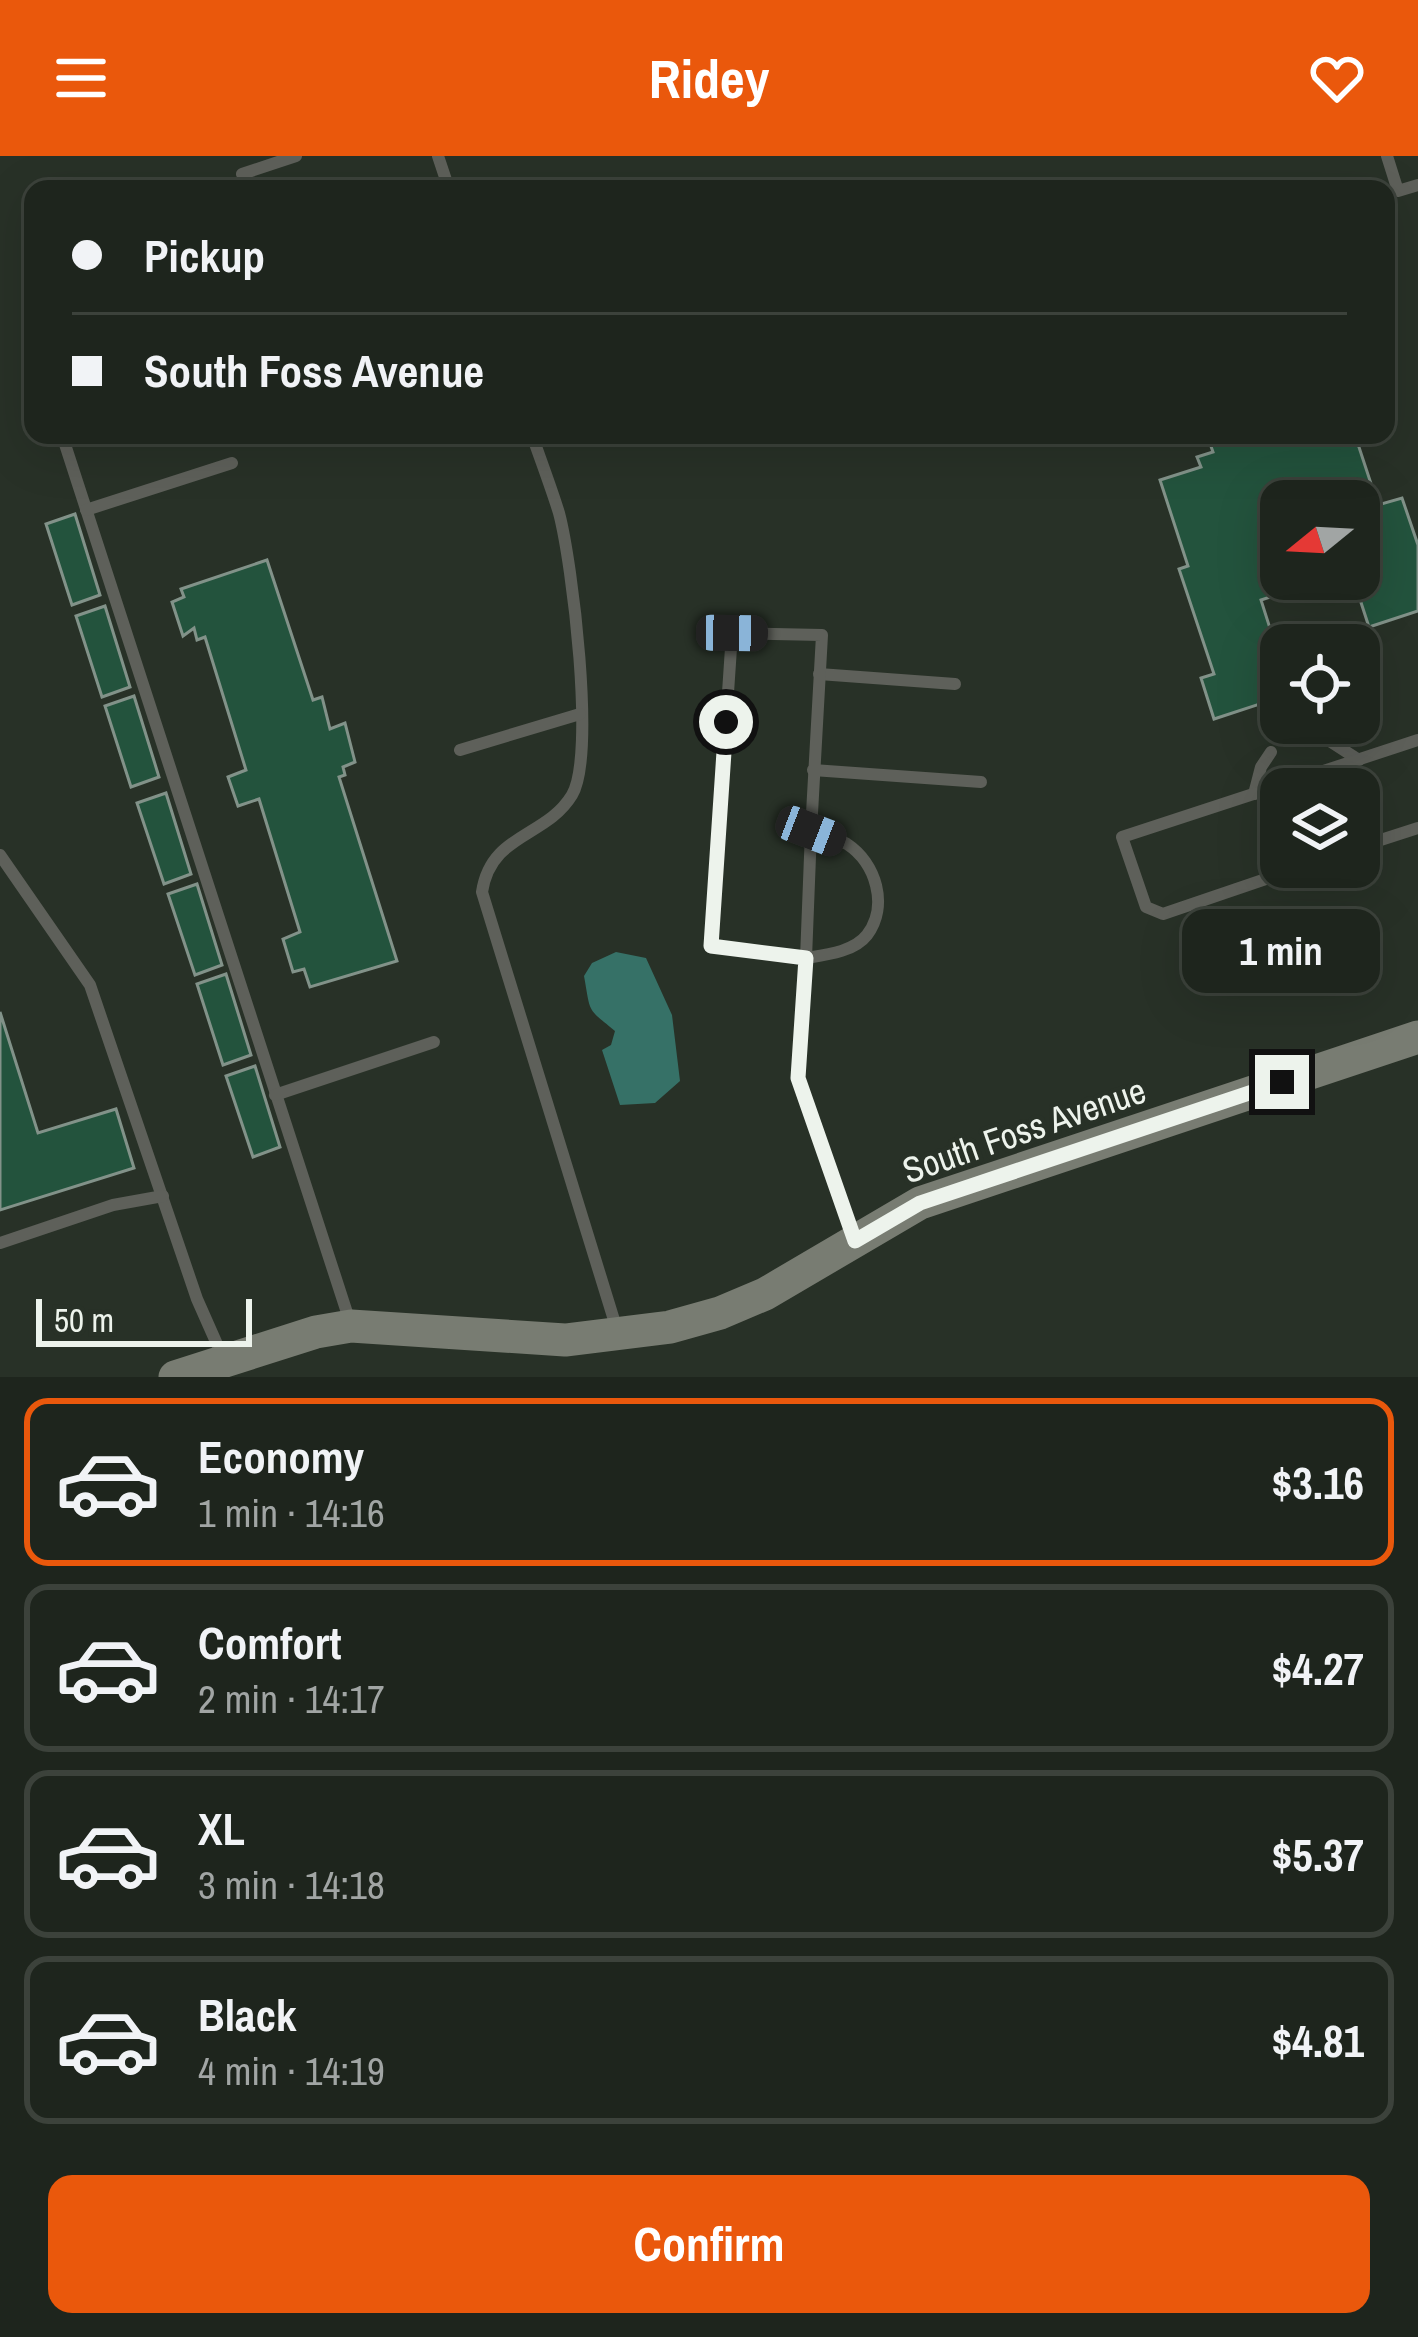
<!DOCTYPE html>
<meta charset="utf-8">
<style>
:root{--surface:#1e251d;--page:#2b312a;--text:#f1f3f6;--muted:#a1a5a4;--line:#3c423b;--accent:#ea580c}
body{margin:0;font-family:"Archivo Narrow",sans-serif;background:var(--page);color:var(--text);height:100vh;display:flex;flex-direction:column;font-size:45px;white-space:nowrap}
*{box-sizing:border-box;margin:0}
p{font-size:39px;color:var(--muted)}
.icon{flex:none;width:66px;height:66px;fill:none;stroke:currentColor;stroke-width:2;stroke-linecap:round;stroke-linejoin:round}
.map{position:relative;height:1221px;overflow:hidden}
.drawer{display:flex;flex-direction:column;background:var(--surface);flex:1}
.drawer>*{flex:none}
.hud{position:absolute;left:24px;top:24px;width:1371px;height:264px;border-radius:24px;box-shadow:0 12px 48px #0002,0 0 0 3px var(--line);display:grid;align-content:center;height:264px;padding:0 48px;background:var(--surface)}
.needle{width:78px;rotate:252deg}
.tools{position:absolute;left:1260px;top:324px;display:grid;gap:24px}
.tools a{display:grid;place-items:center;width:120px;height:120px;border-radius:24px;background:var(--surface);box-shadow:0 12px 48px #0002,0 0 0 3px var(--line);font-size:60px}
.scale{position:absolute;left:36px;bottom:30px;width:216px;box-sizing:border-box;padding-left:12px;border:6px solid #edf3ec;border-top:0;font-size:33px;line-height:42px;white-space:nowrap;color:#edf3ec;-webkit-text-stroke:9px #283127;paint-order:stroke}
.end{position:absolute;width:54px;height:54px;margin:-27px;border:15px solid #edf3ec;background:#111;box-shadow:0 0 0 6px #111}
.from{border-radius:50%}
.bubble{position:absolute;height:84px;border-radius:24px;background:var(--surface);box-shadow:0 12px 48px #0002,0 0 0 3px var(--line);font-size:39px;font-weight:800;line-height:84px;text-align:center}
.car{position:absolute;width:36px;height:72px;margin:-36px -18px;border-radius:15px;box-shadow:0 0 9px 3px #0007;background:linear-gradient(#222 24%,#8ab4d8 0 40%,#222 0 76%,#8ab4d8 0 86%,#222 0)}
.hud b{display:flex;align-items:center;gap:42px;height:114px;font-size:45px}
.hud b+b{border-top:3px solid var(--line)}
.hud i{width:30px;height:30px;background:var(--text)}
ul{padding:21px 0 0;list-style:none}
li{display:flex;align-items:center;gap:36px;height:168px;margin:0 24px 18px;padding:0 24px;border:6px solid var(--line);border-radius:24px}
li div{flex:1}
li b{display:block;font-size:45px}
li em{font-style:normal;font-weight:800}
li.active{border-color:var(--accent)}
li>.icon{width:108px;height:108px;stroke-width:1.5}
.button{display:flex;gap:24px;margin-top:auto;padding:24px 48px}
.button a{flex:1;height:138px;border-radius:24px;background:var(--accent);color:#fff;font-size:48px;font-weight:800;line-height:138px;text-align:center}
header{display:flex;justify-content:space-between;align-items:center;height:156px;padding:0 48px;background:var(--accent);color:#fff;font-size:54px;font-weight:800}
.map>svg:first-child{display:block}
</style>
<header><svg class="icon" aria-label="menu" viewBox="0 0 24 24"><path d="M4 6h16M4 12h16M4 18h16"/></svg>Ridey<svg class="icon" aria-label="heart" viewBox="0 0 24 24"><path d="M12 20l-8-8c-3-5 5-10 8-4 3-6 11-1 8 4z"/></svg></header>
<div class="map">
<svg width="1418" height="1221" viewBox="0 0 1418 1221">
<rect width="100%" height="100%" fill="#283127"/>
<!-- water -->
<path fill="#367167" d="M616,796L646,802L672,859L680,925L655,947L620,949L602,894L611,889L615,875C586,851 591,858 584,820L592,807Z"/>
<!-- building -->
<g fill="#23533d" stroke="#829289" stroke-width="3">
<path d="M1207,279H1355L1378,349L1402,342L1418,389V455L1369,471L1355,428L1345,431L1343,423H1359V345H1281V423H1326L1261,444L1281,507V541L1214,563L1201,522L1214,518L1179,413L1188,410L1160,324L1201,311L1197,301L1213,296Z"/>
<path d="M75,358L100,439L72,449L46,368Z"/>
<path d="M267,404L313,544L322,541L330,573L345,567L355,606L343,611L345,619L339,621L397,805L310,831L304,813L293,816L283,783L300,776L259,643L238,650L228,621L246,614L205,481L197,484L194,472L183,480L172,446L184,441L181,433Z"/>
<path d="M105,450L130,531L102,541L76,460Z"/>
<path d="M134,540L159,621L131,631L105,550Z"/>
<path d="M166,637L191,718L164,728L137,647Z"/>
<path d="M197,728L222,809L195,819L168,738Z"/>
<path d="M226,818L251,899L223,909L197,828Z"/>
<path d="M0,856L38,977L116,953L134,1012L0,1054Z"/>
<path d="M255,910L280,991L253,1001L226,920Z"/>
</g>
<g fill="none" stroke-linecap="round" stroke-linejoin="round">
<!-- lane -->
<g stroke="#5e605a" stroke-width="12">
<path d="M438,0L449,33"/>
<path d="M1387,0L1398,35L1418,29"/>
<path d="M242,18L296,0"/>
<path d="M62,279L351,1169"/>
<path d="M532,279C541,305 551,331 559,357C572,406 596,599 572,639C546,682 491,677 482,736L618,1177"/>
<path d="M86,354L232,307"/>
<path d="M819,518L955,528"/>
<path d="M1311,583L1325,582L1359,604"/>
<path d="M460,594L580,558"/>
<path d="M813,614L981,626"/>
<path d="M1254,638L1261,611L1271,596"/>
<path d="M811,675L822,479L732,477L711,790L806,802L811,675C822,679 837,682 847,688C876,707 889,750 867,779C854,796 825,799 806,802L798,922L855,1084"/>
<path d="M1359,691L1418,672"/>
<path d="M0,699L90,829L197,1143L224,1204"/>
<path d="M1301,711L1163,758L1146,751L1122,681L1418,584"/>
<path d="M275,939L434,886"/>
<path d="M0,1087L113,1049L163,1040"/>
</g>
<!-- secondary -->
<path stroke="#787c72" stroke-width="33" d="M175,1221L316,1176L351,1170L565,1184L670,1171L720,1157L765,1138L920,1047L1418,881"/>
</g>
<g fill="none" stroke-linecap="round" stroke-linejoin="round">
<!-- route -->
<path stroke="#edf3ec" stroke-width="15" d="M726,566L711,790L806,802L798,922L855,1085L920,1047L1282,926"/>
</g>
<g text-anchor="middle" stroke-width="9" stroke-linejoin="round" paint-order="stroke">
<!-- street labels -->
<g font-size="36" fill="#edf3ec" stroke="#283127">
<text transform="translate(1024 974) rotate(-19)" y="13">South Foss Avenue</text>
</g>
</g>
</svg>
<div class="tools">
<a><svg class="needle" viewBox="-14 -14 28 28"><path d="M0-13l5 13h-10z" fill="#e53935"/><path d="M0 13l5-13h-10z" fill="#a1a5a4"/></svg></a>
<a><svg class="icon" aria-label="locate" viewBox="0 0 24 24"><circle cx="12" cy="12" r="6"/><path d="M12 2v4M12 18v4M2 12h4M18 12h4"/></svg></a>
<a><svg class="icon" aria-label="layers" viewBox="0 0 24 24"><path d="M12 4l9 5-9 5-9-5zM3 14l9 5 9-5"/></svg></a>
</div>
<div class="scale">50 m</div>
<i class="end from" style="left:726px;top:566px"></i>
<i class="end" style="left:1282px;top:926px"></i>
<div class="bubble" style="left:1182px;top:753px;width:198px">1 min</div>
<i class="car" style="left:732px;top:477px;rotate:91deg"></i>
<i class="car" style="left:811px;top:675px;rotate:111deg"></i>
<div class="hud">
<b><i class="from"></i>Pickup</b>
<b><i></i>South Foss Avenue</b>
</div>
</div>
<section class="drawer">
<ul>
<li class="active"><svg class="icon" aria-label="car" viewBox="0 0 24 24"><path d="M5 17H2v-5l4-1 3-4h7l3 4 3 1v5h-3M9 17h6M6 11h13"/><circle cx="7" cy="17" r="2"/><circle cx="17" cy="17" r="2"/></svg><div><b>Economy</b><p>1 min · 14:16</p></div><em>$3.16</em></li>
<li><svg class="icon" aria-label="car" viewBox="0 0 24 24"><path d="M5 17H2v-5l4-1 3-4h7l3 4 3 1v5h-3M9 17h6M6 11h13"/><circle cx="7" cy="17" r="2"/><circle cx="17" cy="17" r="2"/></svg><div><b>Comfort</b><p>2 min · 14:17</p></div><em>$4.27</em></li>
<li><svg class="icon" aria-label="car" viewBox="0 0 24 24"><path d="M5 17H2v-5l4-1 3-4h7l3 4 3 1v5h-3M9 17h6M6 11h13"/><circle cx="7" cy="17" r="2"/><circle cx="17" cy="17" r="2"/></svg><div><b>XL</b><p>3 min · 14:18</p></div><em>$5.37</em></li>
<li><svg class="icon" aria-label="car" viewBox="0 0 24 24"><path d="M5 17H2v-5l4-1 3-4h7l3 4 3 1v5h-3M9 17h6M6 11h13"/><circle cx="7" cy="17" r="2"/><circle cx="17" cy="17" r="2"/></svg><div><b>Black</b><p>4 min · 14:19</p></div><em>$4.81</em></li>
</ul>
<div class="button"><a>Confirm</a></div>
</section>
